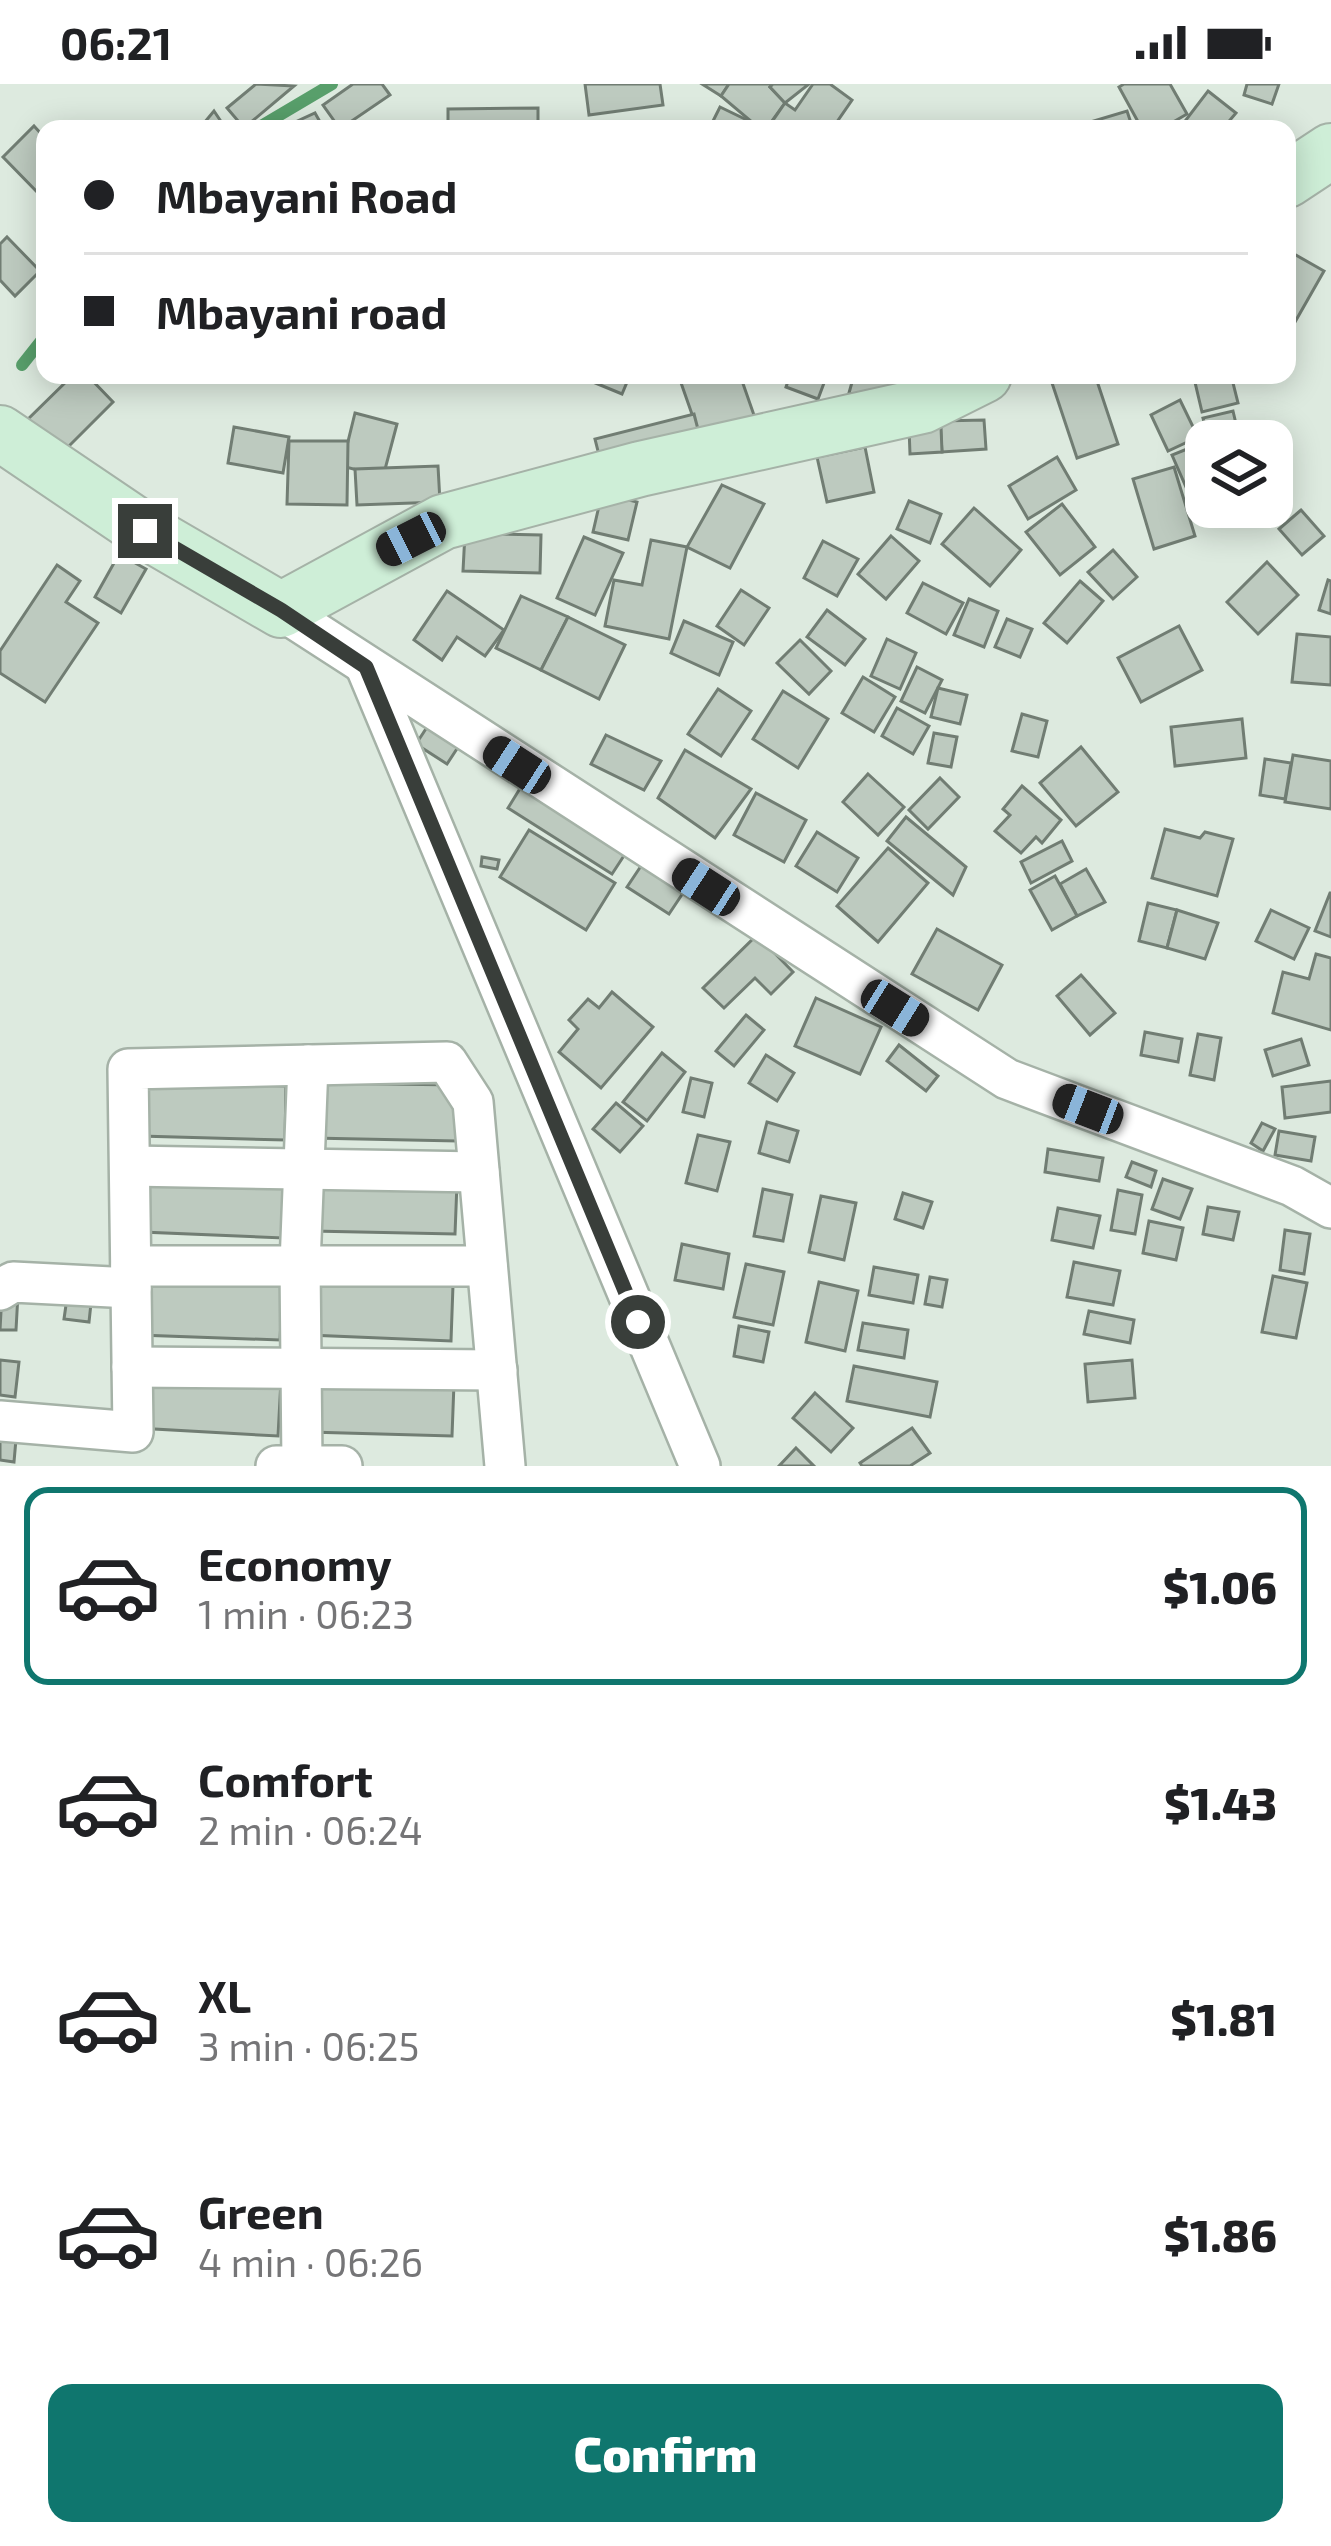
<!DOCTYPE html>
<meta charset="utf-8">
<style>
:root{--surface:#fff;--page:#f6f6f6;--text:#202124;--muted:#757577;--line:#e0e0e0;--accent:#0f766e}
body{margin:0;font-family:"Exo 2",sans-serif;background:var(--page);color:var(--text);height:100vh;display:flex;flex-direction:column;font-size:45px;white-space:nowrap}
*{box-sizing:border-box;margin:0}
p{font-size:39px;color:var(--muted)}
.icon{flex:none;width:66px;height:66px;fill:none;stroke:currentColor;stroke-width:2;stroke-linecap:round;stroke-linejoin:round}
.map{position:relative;height:1382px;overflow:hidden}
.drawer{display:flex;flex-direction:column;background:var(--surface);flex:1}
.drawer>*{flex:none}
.hud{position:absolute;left:36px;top:36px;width:1260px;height:264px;border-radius:24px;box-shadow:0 6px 30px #0003;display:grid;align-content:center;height:264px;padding:0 48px;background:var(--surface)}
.tools{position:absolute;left:1185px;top:336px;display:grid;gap:24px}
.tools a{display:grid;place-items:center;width:108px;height:108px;border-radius:24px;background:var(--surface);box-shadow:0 6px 30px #0003;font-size:60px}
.end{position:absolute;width:54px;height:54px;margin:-27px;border:15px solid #393e3a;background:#fff;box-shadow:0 0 0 6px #fff}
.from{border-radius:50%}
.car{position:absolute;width:36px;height:72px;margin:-36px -18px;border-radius:15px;box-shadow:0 0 9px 3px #0007;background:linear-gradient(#222 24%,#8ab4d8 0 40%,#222 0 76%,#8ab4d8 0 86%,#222 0)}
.hud b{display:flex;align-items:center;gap:42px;height:114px;font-size:45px}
.hud b+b{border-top:3px solid var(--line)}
.hud i{width:30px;height:30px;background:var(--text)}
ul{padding:21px 0 0;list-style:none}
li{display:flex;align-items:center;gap:36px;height:198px;margin:0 24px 18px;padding:0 24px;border:6px solid transparent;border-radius:24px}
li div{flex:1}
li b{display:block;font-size:45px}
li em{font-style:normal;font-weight:800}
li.active{border-color:var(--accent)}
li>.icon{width:108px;height:108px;stroke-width:1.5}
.action{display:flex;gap:24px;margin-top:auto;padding:24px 48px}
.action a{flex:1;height:138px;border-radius:24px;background:var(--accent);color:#fff;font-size:48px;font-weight:800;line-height:138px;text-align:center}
.status{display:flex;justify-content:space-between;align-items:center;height:84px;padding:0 60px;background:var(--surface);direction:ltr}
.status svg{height:33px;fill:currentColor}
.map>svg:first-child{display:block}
</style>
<div class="status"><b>06:21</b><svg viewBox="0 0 49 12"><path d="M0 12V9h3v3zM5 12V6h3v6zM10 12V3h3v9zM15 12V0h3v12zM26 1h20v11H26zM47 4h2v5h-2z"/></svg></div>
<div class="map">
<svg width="1331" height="1382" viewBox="0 0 1331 1382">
<rect width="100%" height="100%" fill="#ddeadf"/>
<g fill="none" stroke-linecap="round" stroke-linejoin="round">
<!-- stream -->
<g stroke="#589f6b" stroke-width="12">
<path d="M256,45L332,0"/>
<path d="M22,281L45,252"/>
</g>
</g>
<!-- building -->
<g fill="#bdcabf" stroke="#717d73" stroke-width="3">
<path d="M256,0L294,2L244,44L227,24Z"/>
<path d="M353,0H382L390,11L340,45L323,21Z"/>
<path d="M585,0H660L663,21L589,31Z"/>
<path d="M702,0H729L721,12Z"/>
<path d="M729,0H773L770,3L785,19L767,44L753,39L721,12Z"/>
<path d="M773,0H809L785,19L770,3Z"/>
<path d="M813,0H830L852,16L832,45H767L785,19L795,26Z"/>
<path d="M1124,0H1170L1187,30L1161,45H1142L1119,3Z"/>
<path d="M1247,0H1279L1272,20L1244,11Z"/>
<path d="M1208,7L1236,29L1230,36L1241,45H1179Z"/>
<path d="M720,23L753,39L750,45H709Z"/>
<path d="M538,24V45H448V25Z"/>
<path d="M214,27L226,45H199Z"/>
<path d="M1127,27L1133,45H1067Z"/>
<path d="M315,29L324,45H280Z"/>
<path d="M34,42L45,54V109L41,112L3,73Z"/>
<path d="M7,153L40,187L15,212L0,196V160Z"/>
<path d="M1287,166L1324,187L1287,252Z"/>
<path d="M73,291H87L113,318L56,375L22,341Z"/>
<path d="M576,291H630L622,310Z"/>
<path d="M694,291H740L755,334L700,353L680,296Z"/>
<path d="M790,291H827L818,315L786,303Z"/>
<path d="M854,291H900L894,319L849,309Z"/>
<path d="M1074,291H1095L1118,360L1077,374L1052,299Z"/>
<path d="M1207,291H1231L1238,319L1202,328L1194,294Z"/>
<path d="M1180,316L1198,353L1168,367L1151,331Z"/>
<path d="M1233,327L1240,357H1209L1203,334Z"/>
<path d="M355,329L397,340L383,393L342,382Z"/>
<path d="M694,330L700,353L601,379L595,355Z"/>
<path d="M984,336L986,365L942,368L940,337Z"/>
<path d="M234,343L289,353L283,389L228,379Z"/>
<path d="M941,343L942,368L910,370L909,344Z"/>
<path d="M289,357H348L347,421L287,420Z"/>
<path d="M1202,359L1206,368V394L1186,403L1172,371Z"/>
<path d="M865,363L874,408L827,418L817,373Z"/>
<path d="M1057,373L1076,406L1028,435L1009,402Z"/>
<path d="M438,382L440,418L357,421L355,385Z"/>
<path d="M1174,383L1195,452L1154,465L1133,395Z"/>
<path d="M722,401L764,420L730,484L687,463Z"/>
<path d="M602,409L637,418L628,456L593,448Z"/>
<path d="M909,417L941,430L930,459L897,445Z"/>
<path d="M1062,420L1095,463L1060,491L1026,448Z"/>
<path d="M974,424L1021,466L990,502L942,460Z"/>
<path d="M1301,426L1324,452L1302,471L1279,445Z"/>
<path d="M465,449L541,451L540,489L463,487Z"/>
<path d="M891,452L919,477L886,515L858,490Z"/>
<path d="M584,453L623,469L595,531L557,514Z"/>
<path d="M651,456L687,463L669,555L605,542L614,496L642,501Z"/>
<path d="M823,457L858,475L837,512L804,494Z"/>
<path d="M1113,466L1137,493L1113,515L1088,488Z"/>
<path d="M119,470L146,485L121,529L95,513Z"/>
<path d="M1267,478L1298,511L1258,550L1227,518Z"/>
<path d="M57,481L80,497L66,518L98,539L45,618L0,589V567Z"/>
<path d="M1328,496L1331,497V530L1319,526Z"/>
<path d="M1080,497L1103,517L1067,559L1044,539Z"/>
<path d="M923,499L963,519L946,550L907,529Z"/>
<path d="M741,506L769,524L744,561L717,542Z"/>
<path d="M447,507L504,546L485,572L457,553L442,576L414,556Z"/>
<path d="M521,512L568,533L541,586L496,564Z"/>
<path d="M969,515L998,527L984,563L954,551Z"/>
<path d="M827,526L865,555L845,581L807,553Z"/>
<path d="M568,533L625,561L599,615L541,586Z"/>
<path d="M1007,535L1032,545L1020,573L995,563Z"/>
<path d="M684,537L733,558L719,591L671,569Z"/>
<path d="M1179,542L1202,586L1141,618L1118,574Z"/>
<path d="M1297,550L1331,553V601L1292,598Z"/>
<path d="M887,555L916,569L900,605L871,592Z"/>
<path d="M800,556L831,587L809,610L777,579Z"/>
<path d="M917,583L942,596L925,629L901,617Z"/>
<path d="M863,593L895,613L874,648L842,629Z"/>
<path d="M938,604L967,611L960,640L931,633Z"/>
<path d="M718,605L751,627L721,672L688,650Z"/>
<path d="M783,607L828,635L798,684L753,655Z"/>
<path d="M897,624L929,642L913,670L882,652Z"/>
<path d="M1022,630L1047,637L1038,673L1012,667Z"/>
<path d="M433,634L464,654L447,680L416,660Z"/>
<path d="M1242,635L1246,674L1175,682L1171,643Z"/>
<path d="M934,649L957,653L951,683L928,679Z"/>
<path d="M606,651L661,677L644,706L591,680Z"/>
<path d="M1081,663L1118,708L1076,742L1040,699Z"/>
<path d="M685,666L751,705L715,754L658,714Z"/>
<path d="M1293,671L1331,677V725L1285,718Z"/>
<path d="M1265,675L1291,679L1285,715L1260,711Z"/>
<path d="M868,690L904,723L878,751L843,718Z"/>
<path d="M940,694L959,713L928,745L909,726Z"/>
<path d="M524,698L629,764L612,790L508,724Z"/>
<path d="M1022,702L1061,736L1042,759L1036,753L1021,769L995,747L1010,731L1003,725Z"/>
<path d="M756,709L806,736L784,778L734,751Z"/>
<path d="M906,733L966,783L953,811L887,757Z"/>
<path d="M1165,745L1200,754L1205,748L1233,755L1217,812L1152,794Z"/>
<path d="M529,746L615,799L586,846L500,793Z"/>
<path d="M817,748L858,774L837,808L796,782Z"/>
<path d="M1062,757L1072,777L1031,799L1021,778Z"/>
<path d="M888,764L928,799L878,858L837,822Z"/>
<path d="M482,773L499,776L497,785L481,782Z"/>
<path d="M643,779L685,806L669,830L627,803Z"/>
<path d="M1086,785L1105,818L1077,832L1060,800Z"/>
<path d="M1055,792L1077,832L1052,846L1030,806Z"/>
<path d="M1330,809H1331V853L1315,847Z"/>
<path d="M1148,819L1177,826L1167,864L1139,857Z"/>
<path d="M1177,826L1218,839L1205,875L1167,864Z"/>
<path d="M1271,826L1309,844L1294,875L1256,857Z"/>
<path d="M937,845L1002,881L978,926L912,890Z"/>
<path d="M757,851L793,888L771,910L755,894L724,924L703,904Z"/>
<path d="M1316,870L1331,874V946L1273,929L1283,888L1309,895Z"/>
<path d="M1081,891L1115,929L1090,951L1057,912Z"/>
<path d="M612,908L653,943L601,1004L559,968L578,945L569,936L588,915L599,924Z"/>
<path d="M816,914L881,943L860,990L795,962Z"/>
<path d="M746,931L764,946L734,982L716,967Z"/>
<path d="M1145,948L1182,955L1178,978L1141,971Z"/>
<path d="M1198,950L1221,954L1214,996L1190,991Z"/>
<path d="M1301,955L1309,981L1273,992L1265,966Z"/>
<path d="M899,961L938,992L926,1007L887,977Z"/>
<path d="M662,969L685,988L647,1037L623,1018Z"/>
<path d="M766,971L794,989L777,1017L749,999Z"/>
<path d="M691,994L712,999L704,1033L683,1028Z"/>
<path d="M143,997L286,1002L285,1056L140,1052Z"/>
<path d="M1331,997V1028L1285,1034L1282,1003Z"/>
<path d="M313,999L458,1001L457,1057L312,1054Z"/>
<path d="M616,1019L643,1042L620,1068L593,1045Z"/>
<path d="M767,1038L798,1047L789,1078L759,1069Z"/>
<path d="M1262,1039L1275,1045L1263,1067L1251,1059Z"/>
<path d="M1279,1047L1315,1053L1311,1077L1275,1071Z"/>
<path d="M698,1051L730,1058L717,1107L686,1099Z"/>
<path d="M1048,1065L1103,1074L1099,1097L1045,1088Z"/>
<path d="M1132,1078L1156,1087L1151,1103L1126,1093Z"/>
<path d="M144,1095L285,1101L283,1154L142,1148Z"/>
<path d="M1163,1095L1192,1105L1180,1135L1152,1125Z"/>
<path d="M313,1097L457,1099L455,1150L312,1147Z"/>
<path d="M763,1105L792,1111L783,1157L754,1152Z"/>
<path d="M1118,1106L1142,1111L1135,1150L1111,1146Z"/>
<path d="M903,1109L932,1118L923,1144L895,1135Z"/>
<path d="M821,1112L856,1119L844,1176L809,1168Z"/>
<path d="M1208,1123L1239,1128L1233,1156L1203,1150Z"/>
<path d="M1058,1124L1100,1132L1093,1164L1052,1156Z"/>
<path d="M1149,1137L1183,1144L1176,1176L1143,1169Z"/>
<path d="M1285,1146L1310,1150L1304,1190L1280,1186Z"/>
<path d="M682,1160L729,1170L723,1205L675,1196Z"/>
<path d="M1074,1178L1120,1187L1113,1221L1067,1213Z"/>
<path d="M746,1180L784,1188L773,1241L734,1233Z"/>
<path d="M874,1183L918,1191L913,1219L869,1211Z"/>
<path d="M1273,1192L1307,1199L1296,1254L1262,1248Z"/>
<path d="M142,1193L283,1197L280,1256L139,1251Z"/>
<path d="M930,1193L947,1196L942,1223L925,1220Z"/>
<path d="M312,1194L453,1201L451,1257L309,1251Z"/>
<path d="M819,1198L858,1207L845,1267L806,1258Z"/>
<path d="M68,1207L92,1210L89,1238L64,1235Z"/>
<path d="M2,1209L18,1210L16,1246H0Z"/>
<path d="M1089,1227L1134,1236L1130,1259L1084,1250Z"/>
<path d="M863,1239L908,1246L904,1274L858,1266Z"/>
<path d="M739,1242L769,1248L763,1278L734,1272Z"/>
<path d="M0,1276L19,1278L15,1313L0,1311Z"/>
<path d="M1132,1276L1135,1314L1088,1318L1085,1280Z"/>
<path d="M854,1282L937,1298L930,1333L847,1317Z"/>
<path d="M140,1288L281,1296L278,1352L137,1344Z"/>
<path d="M311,1294L454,1299L452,1352L309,1348Z"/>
<path d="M815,1309L853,1344L831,1368L793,1334Z"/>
<path d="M0,1342L17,1344L14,1378L0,1376Z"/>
<path d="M912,1344L930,1369L910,1382H862L860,1379Z"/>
<path d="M796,1364L814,1382H779Z"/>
</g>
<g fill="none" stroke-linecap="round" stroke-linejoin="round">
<!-- street casing -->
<g stroke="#a5b2a7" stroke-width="44">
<g id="street">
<path d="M281,526L1007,995L1292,1102L1331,1124"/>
<path d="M366,583L700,1382"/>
<path d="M130,1082L479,1088"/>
<path d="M131,1182H487"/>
<path d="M0,1206L13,1198L131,1204"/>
<path d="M132,1283L497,1286"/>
<path d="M0,1337L133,1348L128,985L447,978L473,1018L505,1382"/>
<path d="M302,1380L300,1180L308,981"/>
<path d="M276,1382H342"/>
</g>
</g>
<!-- secondary casing -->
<g stroke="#a5b2a7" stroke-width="58">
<g id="secondary">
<path d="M1287,96L1331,67"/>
<path d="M0,349L145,447L281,526L443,438L640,385L922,322L984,291"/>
</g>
</g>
<!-- street -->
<use href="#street" stroke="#fff" stroke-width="39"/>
<!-- secondary -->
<use href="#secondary" stroke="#ceeed7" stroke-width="54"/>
</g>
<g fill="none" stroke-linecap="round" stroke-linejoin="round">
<!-- route -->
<path stroke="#393e3a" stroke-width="15" d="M145,447L281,526L366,583L638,1238"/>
</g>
</svg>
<div class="tools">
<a><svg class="icon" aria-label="layers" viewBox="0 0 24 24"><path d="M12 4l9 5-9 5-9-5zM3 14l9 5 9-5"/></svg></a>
</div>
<i class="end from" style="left:638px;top:1238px"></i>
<i class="end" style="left:145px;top:447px"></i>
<i class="car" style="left:411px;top:455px;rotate:243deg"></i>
<i class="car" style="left:517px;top:681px;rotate:303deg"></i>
<i class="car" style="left:706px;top:803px;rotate:303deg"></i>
<i class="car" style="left:895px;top:924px;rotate:122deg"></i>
<i class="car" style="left:1088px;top:1025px;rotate:291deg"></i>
<div class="hud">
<b><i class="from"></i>Mbayani Road</b>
<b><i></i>Mbayani road</b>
</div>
</div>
<section class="drawer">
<ul>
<li class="active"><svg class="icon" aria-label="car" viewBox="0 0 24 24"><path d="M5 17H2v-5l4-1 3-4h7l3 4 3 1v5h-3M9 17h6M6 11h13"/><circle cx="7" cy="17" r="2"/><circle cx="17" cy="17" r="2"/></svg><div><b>Economy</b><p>1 min · 06:23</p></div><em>$1.06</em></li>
<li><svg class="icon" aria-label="car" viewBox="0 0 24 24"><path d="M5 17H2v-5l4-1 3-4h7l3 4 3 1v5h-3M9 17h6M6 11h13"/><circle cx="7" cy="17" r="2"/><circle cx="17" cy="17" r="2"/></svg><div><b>Comfort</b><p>2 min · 06:24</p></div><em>$1.43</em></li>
<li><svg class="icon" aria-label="car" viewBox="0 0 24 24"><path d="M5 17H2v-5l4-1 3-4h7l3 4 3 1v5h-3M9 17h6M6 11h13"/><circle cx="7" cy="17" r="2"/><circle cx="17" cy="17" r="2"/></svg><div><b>XL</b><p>3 min · 06:25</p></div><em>$1.81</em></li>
<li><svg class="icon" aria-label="car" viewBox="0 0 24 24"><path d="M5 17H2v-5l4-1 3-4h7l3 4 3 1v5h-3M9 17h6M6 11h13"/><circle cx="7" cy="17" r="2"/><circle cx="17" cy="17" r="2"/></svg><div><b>Green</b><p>4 min · 06:26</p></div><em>$1.86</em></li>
</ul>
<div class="action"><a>Confirm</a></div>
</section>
